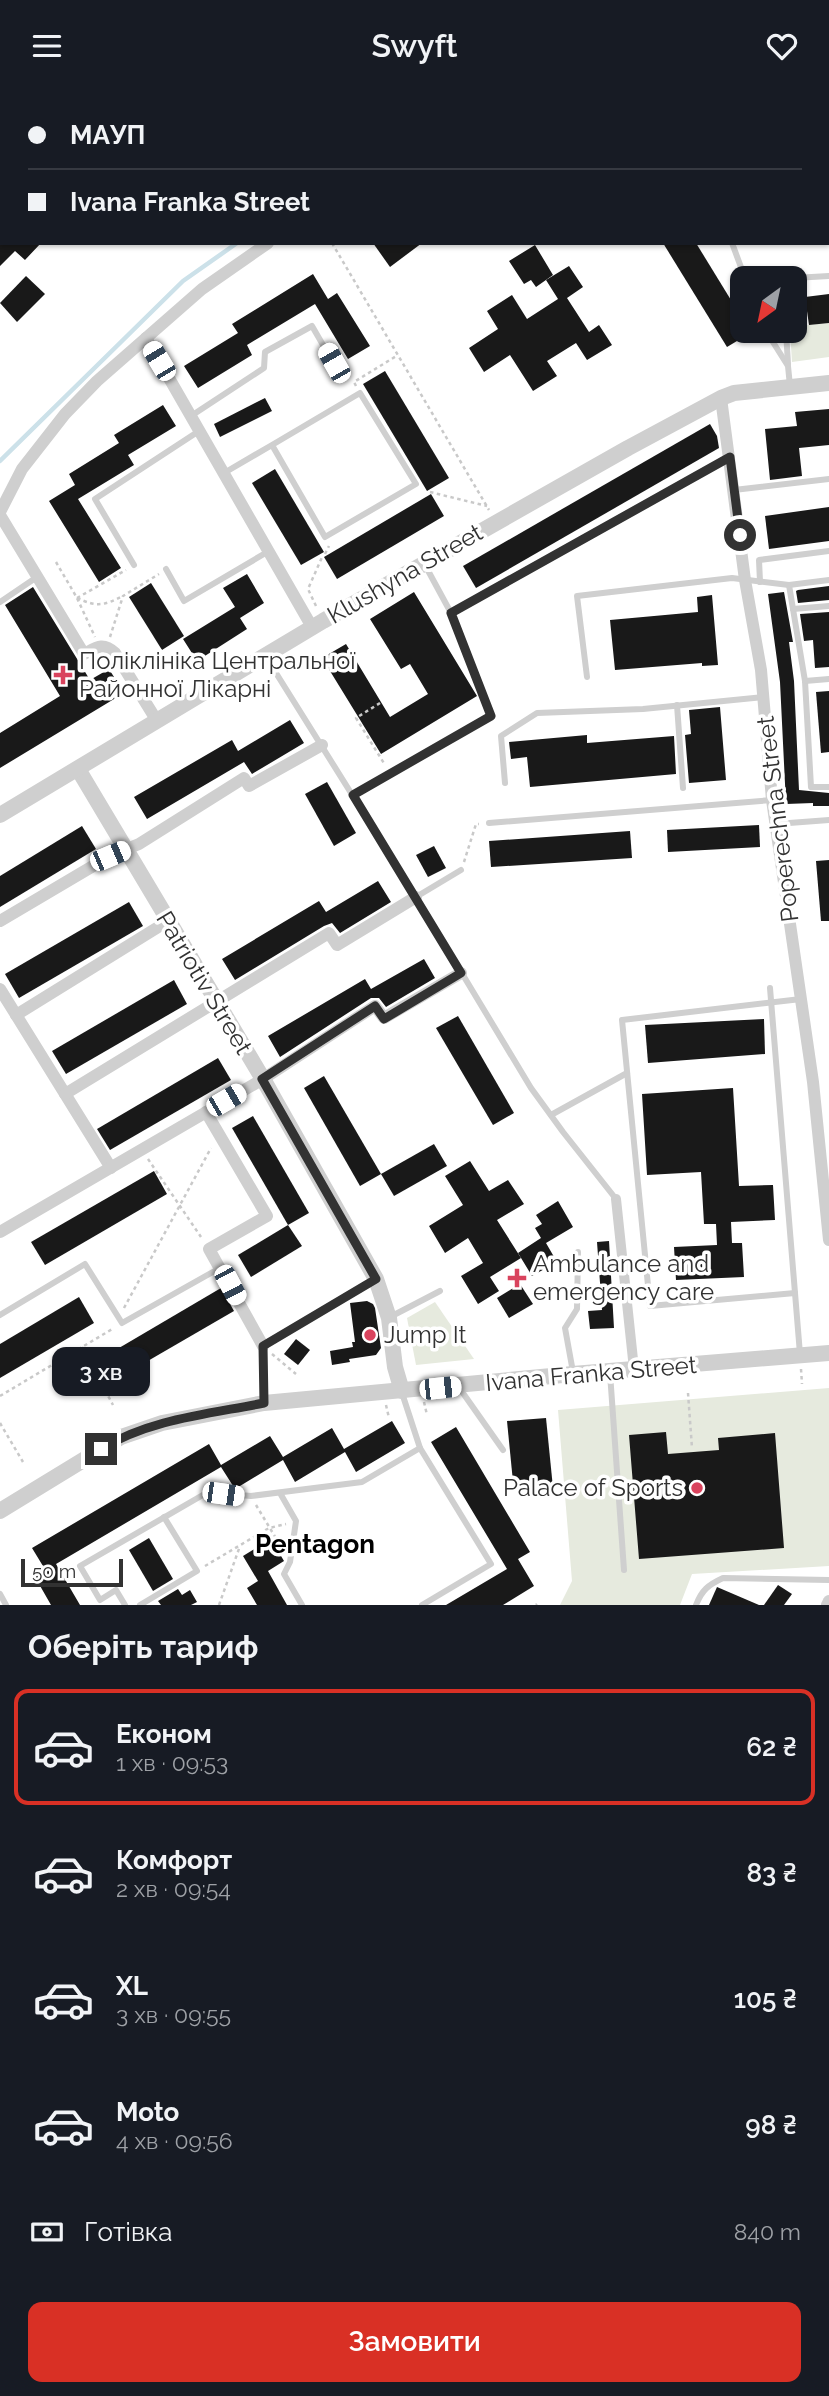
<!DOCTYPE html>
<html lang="uk">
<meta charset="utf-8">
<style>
:root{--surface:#171b24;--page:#20242c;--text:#f1f3f6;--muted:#9ea1a6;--line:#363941;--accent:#d93025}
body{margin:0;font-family:Raleway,sans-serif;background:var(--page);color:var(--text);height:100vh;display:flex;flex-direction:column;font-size:26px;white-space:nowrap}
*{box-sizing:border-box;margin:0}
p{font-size:23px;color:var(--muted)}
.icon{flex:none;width:38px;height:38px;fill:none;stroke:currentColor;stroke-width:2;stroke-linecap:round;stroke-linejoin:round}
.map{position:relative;height:1514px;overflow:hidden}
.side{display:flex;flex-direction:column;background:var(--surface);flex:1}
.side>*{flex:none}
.top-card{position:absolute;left:0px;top:0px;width:830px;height:154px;box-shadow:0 2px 5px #0004;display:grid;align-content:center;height:154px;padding:0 28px;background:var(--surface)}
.needle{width:46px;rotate:213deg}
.tools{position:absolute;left:730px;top:175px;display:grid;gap:14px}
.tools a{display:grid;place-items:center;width:77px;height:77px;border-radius:14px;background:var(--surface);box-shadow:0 2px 5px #0004;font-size:35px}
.scale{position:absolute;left:21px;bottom:18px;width:102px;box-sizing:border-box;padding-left:7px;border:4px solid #323232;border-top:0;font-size:19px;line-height:24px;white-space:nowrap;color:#323232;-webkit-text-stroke:5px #fff;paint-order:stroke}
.end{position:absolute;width:32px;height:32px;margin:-16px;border:9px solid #323232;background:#fff;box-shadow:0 0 0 4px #fff}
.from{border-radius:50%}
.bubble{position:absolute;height:49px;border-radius:14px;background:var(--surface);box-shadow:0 2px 5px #0004;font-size:23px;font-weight:600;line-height:49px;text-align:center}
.car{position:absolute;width:21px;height:42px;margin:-21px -10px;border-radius:9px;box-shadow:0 0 5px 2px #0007;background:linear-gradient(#fff 24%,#345 0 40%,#fff 0 76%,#345 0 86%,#fff 0)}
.top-card b{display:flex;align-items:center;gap:24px;height:66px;font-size:26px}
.top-card b+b{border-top:2px solid var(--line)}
.top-card i{width:18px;height:18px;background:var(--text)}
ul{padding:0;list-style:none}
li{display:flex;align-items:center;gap:21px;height:116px;margin:0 14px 10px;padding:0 14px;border:4px solid transparent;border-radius:14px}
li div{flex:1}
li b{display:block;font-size:26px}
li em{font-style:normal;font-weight:600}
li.on{border-color:var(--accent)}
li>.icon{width:63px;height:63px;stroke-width:1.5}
h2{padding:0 28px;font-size:32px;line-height:84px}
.pay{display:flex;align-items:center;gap:18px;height:77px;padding:0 28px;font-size:26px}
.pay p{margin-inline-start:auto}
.primary-button{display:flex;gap:14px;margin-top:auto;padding:14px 28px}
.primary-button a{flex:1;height:80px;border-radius:14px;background:var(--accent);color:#fff;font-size:28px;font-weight:600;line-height:80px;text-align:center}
header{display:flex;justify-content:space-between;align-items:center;height:91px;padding:0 28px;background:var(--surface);font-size:32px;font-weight:600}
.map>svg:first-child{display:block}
</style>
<header><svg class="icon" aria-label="menu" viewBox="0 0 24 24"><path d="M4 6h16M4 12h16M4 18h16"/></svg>Swyft<svg class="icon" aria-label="heart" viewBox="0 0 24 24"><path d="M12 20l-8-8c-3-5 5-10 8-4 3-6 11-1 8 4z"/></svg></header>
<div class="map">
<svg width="829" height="1514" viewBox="0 0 829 1514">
<rect width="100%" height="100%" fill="#fff"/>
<!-- green -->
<g fill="#e6eade">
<path d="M829,232V266L792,271L790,240H794L795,235Z"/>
<path d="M435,1211L474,1268L416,1274L407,1227Z"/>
<path d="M829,1297V1475L692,1483L680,1514H560L572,1490L558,1319Z"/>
</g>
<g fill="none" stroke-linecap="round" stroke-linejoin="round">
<!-- stream -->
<g stroke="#cce1e9" stroke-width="4.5">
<path d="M473,2L476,0"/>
<path d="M0,370L183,190L237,152"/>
</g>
</g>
<!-- building -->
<g fill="#191919">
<path d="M0,152H41L25,169L15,160L0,175Z"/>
<path d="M373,152H422L390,176Z"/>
<path d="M663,152H696L742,227V247L727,256Z"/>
<path d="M535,154L553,184L536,196L531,189L524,193L509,170Z"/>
<path d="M569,175L583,196L567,207L589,241L599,234L612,254L587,269L576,252L547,270L557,285L533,300L510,264L484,281L469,257L498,238L487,220L512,204L527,228L558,208L546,189Z"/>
<path d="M313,183L328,208L337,202L370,255L348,268L315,213L247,254L252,264L198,297L184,275L238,242L232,233Z"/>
<path d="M26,185L45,203L17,231L0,212Z"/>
<path d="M829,203V232L809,234L805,206Z"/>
<path d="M385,280L449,387L427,400L363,293Z"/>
<path d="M265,307L272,320L220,346L214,333Z"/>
<path d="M163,314L176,335L128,364L134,374L78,408L121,477L99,491L49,410L75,394L69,383L119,352L114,344Z"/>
<path d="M829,318V354L799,357L802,385L770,389L765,338L797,335L795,321Z"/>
<path d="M710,333L717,345L719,357L476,497L463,475Z"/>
<path d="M275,378L324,461L301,474L252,392Z"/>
<path d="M431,403L444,425L337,488L324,466Z"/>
<path d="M829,416V450L769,458L765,425Z"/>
<path d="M247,483L264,512L240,527L247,538L197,570L183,548L235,516L223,497Z"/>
<path d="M151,492L184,545L162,559L129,506Z"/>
<path d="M829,495V509L798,512L796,500L798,499Z"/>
<path d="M33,496L90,589L109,578L124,602L0,677V642L60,605L5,514Z"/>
<path d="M414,501L477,605L381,663L322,567L346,553L390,626L428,603L410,573L401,578L370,528Z"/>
<path d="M784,501L793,551H789L794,590L799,699L829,702V715H813V712L786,713L780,591L768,503Z"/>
<path d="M712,504L718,574L702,575V572L615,579L610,529L698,521L697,506Z"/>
<path d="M829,521V576L815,577L813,549L804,550L800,523Z"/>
<path d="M829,600V661L821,662L816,601Z"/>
<path d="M720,616L726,689L689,692L685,644L691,643L689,619Z"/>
<path d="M290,629L304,652L252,683L244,671L147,728L134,706L232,649L238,660Z"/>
<path d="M587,644V652L674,645L676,683L530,696L527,666L511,668L509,651Z"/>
<path d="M327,691L356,742L334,755L305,703Z"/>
<path d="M759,734L760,756L668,761L667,739Z"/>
<path d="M82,735L96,758L0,816V785Z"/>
<path d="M630,740L632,767L491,776L489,750Z"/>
<path d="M434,755L446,777L428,786L416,764Z"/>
<path d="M829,769V830H821L816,770Z"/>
<path d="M378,790L391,811L340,842L332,832L324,835L235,889L222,868L319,810L326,821Z"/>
<path d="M129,811L143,835L19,907L5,883Z"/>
<path d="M424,868L435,887L386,916L379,907H371L280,966L268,945L365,888L371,898Z"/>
<path d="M174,889L187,913L66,983L52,960Z"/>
<path d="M458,925L514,1022L493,1034L436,937Z"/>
<path d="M764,928L765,963L648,972L645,934Z"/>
<path d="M218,967L231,989L110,1059L97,1038Z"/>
<path d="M324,985L381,1083L360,1095L304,997Z"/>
<path d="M733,997L739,1095L773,1094L775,1129L731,1131L732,1152H742L744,1186L676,1189L674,1156L717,1154L716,1133H704L701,1081L647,1084L642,1003Z"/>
<path d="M253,1025L309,1122L288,1134L232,1037Z"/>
<path d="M434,1053L447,1075L394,1105L381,1083Z"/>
<path d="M470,1070L489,1100L508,1089L524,1113L497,1129L521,1167L490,1186L499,1200L478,1213L461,1185L483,1172L468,1147L445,1162L429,1135L463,1114L445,1085Z"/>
<path d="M154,1080L167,1103L45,1174L31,1151Z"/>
<path d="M558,1110L573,1136L546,1152L557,1171L532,1185L518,1162L541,1147L535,1137L542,1133L536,1124Z"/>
<path d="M288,1134L302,1155L251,1186L238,1164Z"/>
<path d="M609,1150L614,1237L590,1238L588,1220L602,1219L597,1151Z"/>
<path d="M520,1193L533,1213L509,1227L497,1207Z"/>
<path d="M221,1197L234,1220L115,1289L102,1267Z"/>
<path d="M79,1206L94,1232L0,1287V1253Z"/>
<path d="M367,1210L373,1213L375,1217L381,1257L376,1264L349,1268L350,1271L332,1274L330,1260L353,1256L352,1251H355L350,1212Z"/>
<path d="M296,1248L310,1259L298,1274L284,1263Z"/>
<path d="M546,1327L553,1397L514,1401L507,1330Z"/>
<path d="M392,1330L405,1352L356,1381L345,1361L295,1391L283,1369L235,1398L221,1376L68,1466L56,1473L80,1514H51L35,1486L46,1480L32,1457L209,1353L221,1374L270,1345L283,1366L332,1337L344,1358Z"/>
<path d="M456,1336L530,1461L518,1468L534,1495L503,1514H446L507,1478L431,1351Z"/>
<path d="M666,1341L668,1363L719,1359L718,1347L775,1342L784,1457L639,1468L629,1344Z"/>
<path d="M149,1447L173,1488L153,1500L129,1459Z"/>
<path d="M271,1448L284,1470L268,1480L287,1514H257L247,1497L258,1490L243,1465Z"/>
<path d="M778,1494L792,1503L784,1514H764Z"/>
<path d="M717,1496L759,1514H709Z"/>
<path d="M178,1498L182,1504L190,1499L197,1511L191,1514H161L158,1510Z"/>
</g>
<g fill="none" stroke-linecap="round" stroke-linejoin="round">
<!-- path -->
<g stroke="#c9c9c9" stroke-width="2.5" stroke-dasharray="3.5 3.5" stroke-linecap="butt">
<path d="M332,152L489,419"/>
<path d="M356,295L354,291L398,264"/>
<path d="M430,401L487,415"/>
<path d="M325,463L329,455"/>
<path d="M56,471L77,507L95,546"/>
<path d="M77,507L126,479"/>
<path d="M77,507C97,516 103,515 123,505"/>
<path d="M316,515L308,498L323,464"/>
<path d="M110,546L123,505L159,483"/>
<path d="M380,612L356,627L385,674"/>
<path d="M464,771L476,733H479"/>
<path d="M148,1068L201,1146"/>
<path d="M124,1217L211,1057"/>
<path d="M82,1256L113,1314"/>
<path d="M272,1263L296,1283"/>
<path d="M801,1278L802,1293"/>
<path d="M688,1302L692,1357"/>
<path d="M0,1305L114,1237"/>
<path d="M424,1311L427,1324"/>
<path d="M386,1314L389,1327"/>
<path d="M0,1332L23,1371"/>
<path d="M256,1414L283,1459"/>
<path d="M205,1475L269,1437L286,1433"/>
<path d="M219,1514L240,1455"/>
<path d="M536,1514L537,1513"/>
</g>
<!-- service -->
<g stroke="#cfcfcf" stroke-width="6">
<path d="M828,119H829"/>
<path d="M732,152L745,187"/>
<path d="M794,187L829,185"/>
<path d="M766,240L788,275L790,295"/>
<path d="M786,240L788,273"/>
<path d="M191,325L264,277L265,261L312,235L334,273"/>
<path d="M224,382L272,354L360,302L416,393L325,446L272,354"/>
<path d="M734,399L829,388"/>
<path d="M134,474L95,408L199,340"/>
<path d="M166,478L184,510L269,460"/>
<path d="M760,491L759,469L829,460"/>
<path d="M789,494L805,590L811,696H829"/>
<path d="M0,511L37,486"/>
<path d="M793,518L829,515"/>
<path d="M451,522L730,366"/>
<path d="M266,566L416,806L531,997L563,1041L616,1108"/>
<path d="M587,586L577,505L732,487L789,494L829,489"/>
<path d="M805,590L829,588"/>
<path d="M677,614L683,697"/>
<path d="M505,692L501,645L537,622L643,618L764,606"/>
<path d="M353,704L491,625L451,522L425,474"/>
<path d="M489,732L772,709"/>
<path d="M776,733L829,729"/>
<path d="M416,806L461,779"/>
<path d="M770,897L800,1263"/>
<path d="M551,1024L627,982"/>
<path d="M795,1202L650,1215L622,929L801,908"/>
<path d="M0,1224L85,1173L122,1232L220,1177"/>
<path d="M390,1226L440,1200"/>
<path d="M573,1281L565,1237L577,1218L578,1161"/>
<path d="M610,1282L624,1479"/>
<path d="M458,1295L503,1359"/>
<path d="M264,1310L263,1255L375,1189"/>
<path d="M420,1357L491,1473L422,1514"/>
<path d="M280,1402L296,1430L290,1471L284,1483L302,1514"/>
<path d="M0,1503L6,1514"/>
<path d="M125,1514L116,1499L100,1509L80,1475L208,1401L251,1405L362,1391L420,1357L402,1302"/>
<path d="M140,1514L197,1480L164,1426"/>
<path d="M696,1514C702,1499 708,1494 723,1487L829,1489"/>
</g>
<!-- pedestrian -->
<path stroke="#cfcfcf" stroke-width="10" d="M616,1108L634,1278"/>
<!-- minor -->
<g stroke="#cfcfcf" stroke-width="12">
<path d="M458,2L460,0"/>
<path d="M495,2L498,0"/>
<path d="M0,4L2,6"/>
<path d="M146,247L312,536"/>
<path d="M721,307L745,489L761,579L772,709L813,991L829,1149"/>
<path d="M0,421L22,378L65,323L97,290L202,198L268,152"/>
<path d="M0,424L84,563C97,556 103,551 115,562L157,630"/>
<path d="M0,830L110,765L139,753L244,687L249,695L322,654"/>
<path d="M0,898L111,1077"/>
<path d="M16,924L168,830"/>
<path d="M65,1003L329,842L337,854L416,806"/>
<path d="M206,1021L267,1125L209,1158L263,1255"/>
<path d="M0,1141L263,988L375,915L384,927L461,882"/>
<path d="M827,1514L829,1510"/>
</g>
<!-- tertiary -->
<g stroke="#cfcfcf" stroke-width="16">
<path d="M88,2L90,0"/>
<path d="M0,97L2,95"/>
<path d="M78,678L263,988L376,1188L389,1227L395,1276L402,1300"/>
<path d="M0,724L323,530L628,357L721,307L734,302L829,292"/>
<path d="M0,1420L121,1346L162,1332L264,1312L573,1283L829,1262"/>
</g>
</g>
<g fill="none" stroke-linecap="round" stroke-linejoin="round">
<!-- route -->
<path stroke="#323232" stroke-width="9" d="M101,1358C150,1328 209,1323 264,1312L263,1255L376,1188L262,988L375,915L384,928L461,882L353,704L491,625L451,522L730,366L740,444"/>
</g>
<!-- markers -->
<g fill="#d9435d" stroke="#fff" stroke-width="2.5">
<path d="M59.5 573.5h7v7h7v7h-7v7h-7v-7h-7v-7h7z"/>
<path d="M513.5 1176.5h7v7h7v7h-7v7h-7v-7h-7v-7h7z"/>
<circle cx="370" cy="1244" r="7"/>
<circle cx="697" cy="1397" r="7"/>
</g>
<g text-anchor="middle" stroke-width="7" stroke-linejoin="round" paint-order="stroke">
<!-- street labels -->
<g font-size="24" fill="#323232" stroke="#fff">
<text transform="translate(405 483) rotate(-30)" y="8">Klushyna Street</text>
<text transform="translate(778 728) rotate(-97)" y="8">Poperechna Street</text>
<text transform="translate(204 892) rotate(59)" y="8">Patriotiv Street</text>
<text transform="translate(591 1283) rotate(-5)" y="8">Ivana Franka Street</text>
</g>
<!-- poi labels -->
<g font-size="24" fill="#323232" stroke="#fff" text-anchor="start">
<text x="79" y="578">Поліклініка Центральної<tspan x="79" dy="28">Районної Лікарні</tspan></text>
<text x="533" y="1181">Ambulance and<tspan x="533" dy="28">emergency care</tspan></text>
<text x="384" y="1252">Jump It</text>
<text x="683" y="1405" text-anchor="end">Palace of Sports</text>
</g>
<!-- neighbourhood labels -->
<g font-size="26" font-weight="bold" fill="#000" stroke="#fff">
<text x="315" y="1462">Pentagon</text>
</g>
</g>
</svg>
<div class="tools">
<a><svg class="needle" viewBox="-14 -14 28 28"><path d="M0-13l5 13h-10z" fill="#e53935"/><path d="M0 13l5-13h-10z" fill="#9ea1a6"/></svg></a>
</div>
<div class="scale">50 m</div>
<i class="end from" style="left:740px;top:444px"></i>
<i class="end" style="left:101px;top:1358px"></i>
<div class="bubble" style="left:52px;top:1256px;width:98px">3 хв</div>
<i class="car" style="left:159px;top:270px;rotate:329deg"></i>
<i class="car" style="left:334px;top:272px;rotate:330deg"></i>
<i class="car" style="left:110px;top:765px;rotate:67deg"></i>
<i class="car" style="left:226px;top:1009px;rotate:60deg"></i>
<i class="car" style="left:230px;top:1194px;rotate:152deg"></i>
<i class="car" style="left:440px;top:1297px;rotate:84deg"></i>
<i class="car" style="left:223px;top:1403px;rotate:98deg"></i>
<div class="top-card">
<b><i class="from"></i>МАУП</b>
<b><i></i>Ivana Franka Street</b>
</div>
</div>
<section class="side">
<h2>Оберіть тариф</h2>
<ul>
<li class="on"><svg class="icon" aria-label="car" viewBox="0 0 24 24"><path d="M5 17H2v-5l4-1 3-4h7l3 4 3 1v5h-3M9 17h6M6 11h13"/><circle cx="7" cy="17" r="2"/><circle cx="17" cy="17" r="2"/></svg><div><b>Економ</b><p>1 хв · 09:53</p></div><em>62 ₴</em></li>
<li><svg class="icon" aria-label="car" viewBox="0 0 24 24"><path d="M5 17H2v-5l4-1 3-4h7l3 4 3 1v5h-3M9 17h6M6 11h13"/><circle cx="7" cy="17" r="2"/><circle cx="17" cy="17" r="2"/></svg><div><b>Комфорт</b><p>2 хв · 09:54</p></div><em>83 ₴</em></li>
<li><svg class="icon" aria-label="car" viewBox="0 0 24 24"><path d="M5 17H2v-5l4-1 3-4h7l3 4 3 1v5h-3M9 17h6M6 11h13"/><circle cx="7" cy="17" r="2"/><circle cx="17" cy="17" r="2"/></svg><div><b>XL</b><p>3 хв · 09:55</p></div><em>105 ₴</em></li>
<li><svg class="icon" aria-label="car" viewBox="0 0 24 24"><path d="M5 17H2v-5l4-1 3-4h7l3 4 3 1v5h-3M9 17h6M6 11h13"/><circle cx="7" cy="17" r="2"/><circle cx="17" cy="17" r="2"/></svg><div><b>Moto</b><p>4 хв · 09:56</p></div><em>98 ₴</em></li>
</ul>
<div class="pay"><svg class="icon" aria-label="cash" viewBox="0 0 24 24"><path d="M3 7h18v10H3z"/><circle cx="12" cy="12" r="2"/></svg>Готівка<p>840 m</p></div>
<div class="primary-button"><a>Замовити</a></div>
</section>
